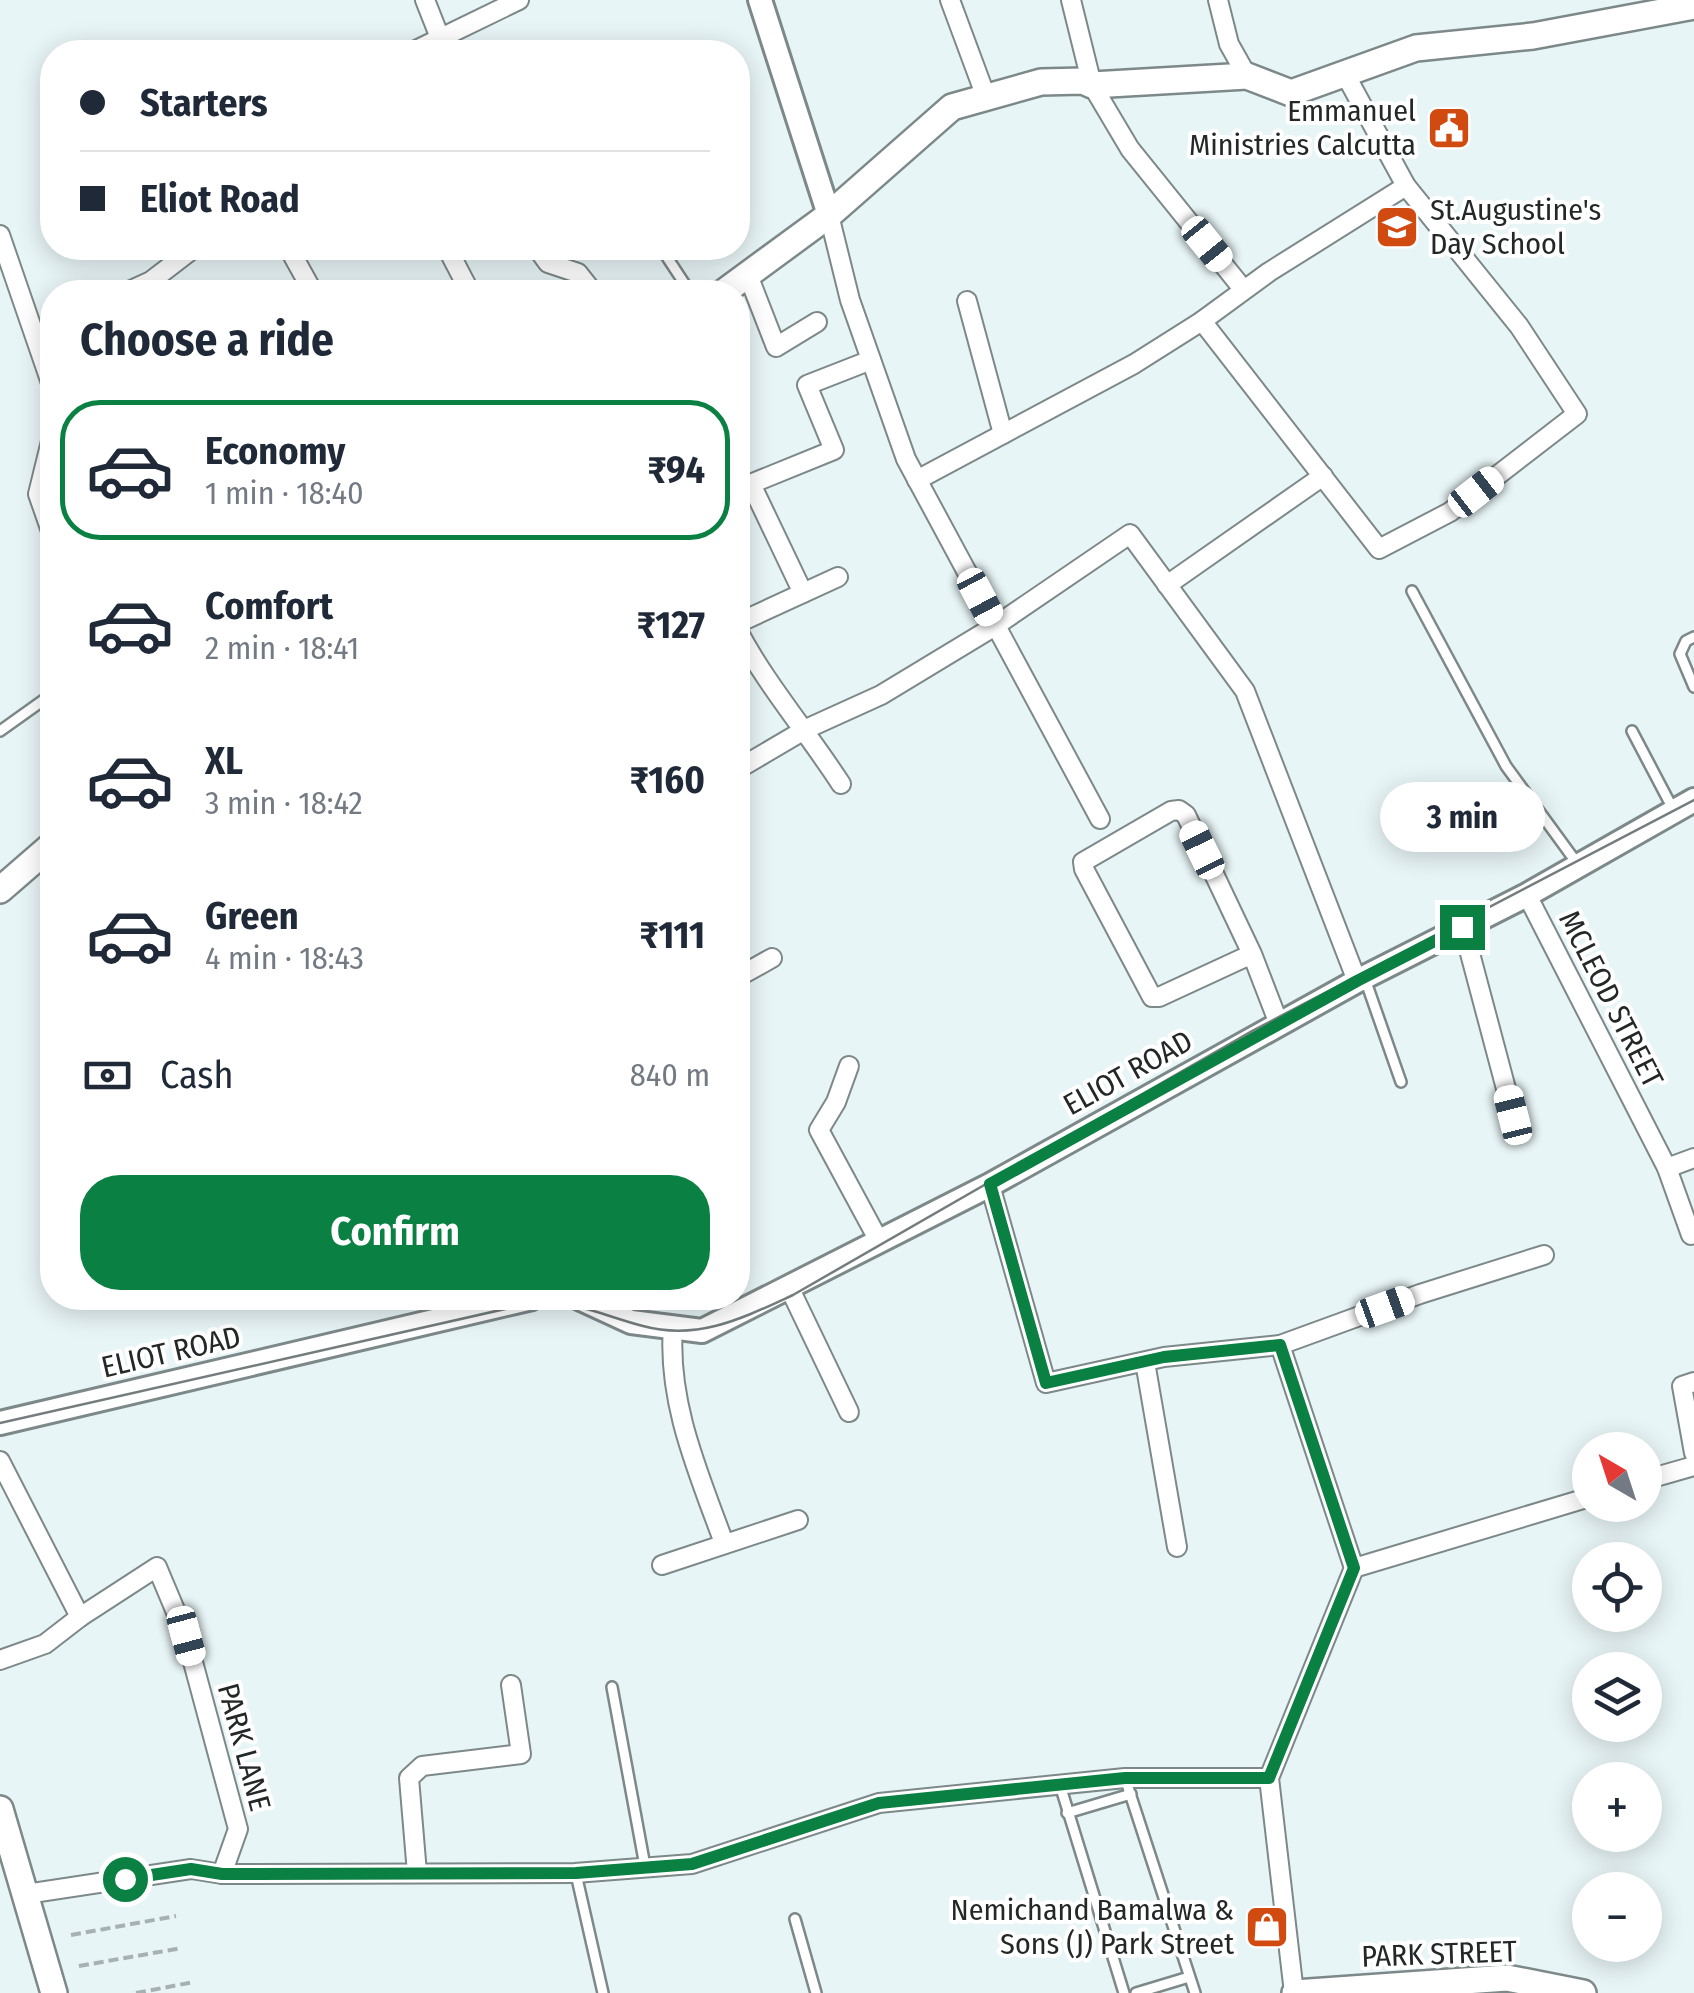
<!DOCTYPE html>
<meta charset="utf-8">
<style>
:root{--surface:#fff;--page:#f2f2f3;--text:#1f2937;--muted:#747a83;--line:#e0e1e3;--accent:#0b8043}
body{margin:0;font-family:"Fira Sans Condensed",sans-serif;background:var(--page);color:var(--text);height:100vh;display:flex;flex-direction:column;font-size:38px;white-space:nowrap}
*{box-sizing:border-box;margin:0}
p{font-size:32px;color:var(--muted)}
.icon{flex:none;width:55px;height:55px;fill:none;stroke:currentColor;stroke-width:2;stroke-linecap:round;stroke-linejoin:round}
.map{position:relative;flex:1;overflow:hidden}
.side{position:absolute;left:40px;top:280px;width:710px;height:1030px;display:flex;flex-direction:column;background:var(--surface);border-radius:40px;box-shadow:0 5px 25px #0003}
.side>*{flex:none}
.guide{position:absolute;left:40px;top:40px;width:710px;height:220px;border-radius:40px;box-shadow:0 5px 25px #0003;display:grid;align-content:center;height:220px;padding:0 40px;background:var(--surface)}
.needle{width:65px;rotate:321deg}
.controls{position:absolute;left:1572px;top:1432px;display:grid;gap:20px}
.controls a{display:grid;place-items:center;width:90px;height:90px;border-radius:50%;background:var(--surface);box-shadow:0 5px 25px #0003;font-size:50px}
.end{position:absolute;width:45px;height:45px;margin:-22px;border:12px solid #0b8043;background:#fff;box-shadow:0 0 0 5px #fff}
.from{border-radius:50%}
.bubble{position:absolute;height:70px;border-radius:35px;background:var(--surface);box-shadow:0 5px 25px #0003;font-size:32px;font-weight:700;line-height:70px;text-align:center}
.car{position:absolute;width:30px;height:60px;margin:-30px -15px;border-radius:12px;box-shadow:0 0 8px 2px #0007;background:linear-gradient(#fff 24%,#345 0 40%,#fff 0 76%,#345 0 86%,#fff 0)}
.guide b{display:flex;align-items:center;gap:35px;height:95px;font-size:38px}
.guide b+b{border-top:2px solid var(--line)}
.guide i{width:25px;height:25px;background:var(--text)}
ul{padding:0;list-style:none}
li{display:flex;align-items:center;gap:30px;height:140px;margin:0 20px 15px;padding:0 20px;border:5px solid transparent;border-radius:40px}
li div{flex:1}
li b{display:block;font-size:38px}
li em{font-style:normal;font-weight:700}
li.on{border-color:var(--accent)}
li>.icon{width:90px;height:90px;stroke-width:1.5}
h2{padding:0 40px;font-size:45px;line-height:120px}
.pay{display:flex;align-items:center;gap:25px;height:110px;padding:0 40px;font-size:38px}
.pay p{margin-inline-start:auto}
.primary-button{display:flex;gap:20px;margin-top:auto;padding:20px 40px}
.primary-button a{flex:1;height:115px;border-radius:40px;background:var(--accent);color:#fff;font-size:40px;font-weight:700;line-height:115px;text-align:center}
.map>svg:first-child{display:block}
</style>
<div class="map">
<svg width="1694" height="1993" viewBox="0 0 1694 1993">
<rect width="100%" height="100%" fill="#e8f5f6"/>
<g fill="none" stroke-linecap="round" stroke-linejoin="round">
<!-- service casing -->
<g stroke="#7d8889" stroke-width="14">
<g id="service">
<path d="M661,248L690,292"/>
<path d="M1412,591L1506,766L1579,866"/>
<path d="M1694,637L1686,641L1680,654L1694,687"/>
<path d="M0,731L52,694"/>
<path d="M1632,731L1673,809"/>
<path d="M1365,979L1401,1082"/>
<path d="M612,1687L645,1866"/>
<path d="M1125,1778L1195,1993"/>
<path d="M1060,1785L1124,1993"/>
<path d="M1067,1813L1131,1794"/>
<path d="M576,1874L603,1993"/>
<path d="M795,1919L816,1993"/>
<path d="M1136,1993L1189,1977"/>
</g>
</g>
<!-- minor casing -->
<g stroke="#7d8889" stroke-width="22">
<g id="minor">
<path d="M425,0L440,38"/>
<path d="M950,0L986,97"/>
<path d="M1071,0L1092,85L1130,149L1243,289"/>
<path d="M1218,0L1229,44L1247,76"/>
<path d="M412,52L519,0"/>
<path d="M829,215L850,300L906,459L1100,819"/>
<path d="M0,235L52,386"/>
<path d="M293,248V256L313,292"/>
<path d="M447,248L470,292"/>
<path d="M537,248L548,263L578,273L593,292"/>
<path d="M748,275L776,347L817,322"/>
<path d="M127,292L151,281L194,248"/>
<path d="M967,301L1003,434"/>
<path d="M1202,321L1379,549L1450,512L1577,414L1519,326L1406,186L1345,74"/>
<path d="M52,437L38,494L52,534"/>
<path d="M917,480L1134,364L1202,321L1269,272L1406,186"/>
<path d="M751,484L803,593"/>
<path d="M738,489L834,450L807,385L871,360"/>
<path d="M1167,585L1323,476"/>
<path d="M738,623L838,577"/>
<path d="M738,631C766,684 808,733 841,784"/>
<path d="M738,769L806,729L881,695L995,626L1130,534L1245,691L1357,981"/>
<path d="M1527,895L1667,1168L1691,1235L1694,1234"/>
<path d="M1463,927L1513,1115"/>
<path d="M1252,954L1186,815L1179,810L1171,811L1083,862L1084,869L1152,997H1159L1252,954L1279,1024"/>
<path d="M738,977L772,958"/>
<path d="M849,1066L836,1102L819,1130L879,1241"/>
<path d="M1667,1168L1694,1158"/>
<path d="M990,1185L1046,1383L1164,1357L1280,1345L1354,1568"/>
<path d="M789,1287L849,1412"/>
<path d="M673,1327C667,1403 699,1474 724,1543"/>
<path d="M1280,1345L1420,1294L1544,1255"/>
<path d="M1145,1362L1177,1547"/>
<path d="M1694,1382L1682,1386L1694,1453"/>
<path d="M0,1461L80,1617L157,1567L186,1636L238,1829L222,1874L575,1873L692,1864L879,1803L1125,1778H1269"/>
<path d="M1645,1480L1694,1466"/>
<path d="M662,1565L798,1520"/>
<path d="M0,1660L45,1644L80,1617"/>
<path d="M417,1873L409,1778L422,1766L521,1754L511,1685"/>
<path d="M26,1894L191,1869L222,1874"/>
<path d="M1294,1993L1269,1778L1354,1568L1590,1497"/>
</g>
</g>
<!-- tertiary casing -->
<g stroke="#7d8889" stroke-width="28">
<g id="tertiary">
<path d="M760,0L829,215"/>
<path d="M579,1298L631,1322L702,1331L990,1185L1357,981L1527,895L1694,800"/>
<path d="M0,1423L532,1298"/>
</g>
</g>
<!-- secondary casing -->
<g stroke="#7d8889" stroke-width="30">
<g id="secondary">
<path d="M724,292L829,215L952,107L1041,82L1083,81L1092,85L1247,76L1291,93L1416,48L1533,36L1694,6"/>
<path d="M0,890L52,845"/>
<path d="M0,1809L54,1993"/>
<path d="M1295,1993L1507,1978L1583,1993"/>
</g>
</g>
<!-- path -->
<g stroke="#a7b1b2" stroke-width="4" stroke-dasharray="10 5" stroke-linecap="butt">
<path d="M71,1935L176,1916"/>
<path d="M79,1966L182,1948"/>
<path d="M136,1993L194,1982"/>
</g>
<!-- service -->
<use href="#service" stroke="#fff" stroke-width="9"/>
<!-- minor -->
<use href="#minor" stroke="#fff" stroke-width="18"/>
<!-- tertiary -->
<use href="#tertiary" stroke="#fff" stroke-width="22"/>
<!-- secondary -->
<use href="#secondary" stroke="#fff" stroke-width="25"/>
<!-- tram -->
<path stroke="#747c7d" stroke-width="2.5" d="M0,1423L536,1302C575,1301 605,1316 643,1326C698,1341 743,1318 793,1295L1252,1031L1694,800"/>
</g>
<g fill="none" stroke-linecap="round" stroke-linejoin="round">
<!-- route -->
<path stroke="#0b8043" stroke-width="12" d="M125,1879L191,1869L222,1874L576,1873L692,1864L879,1803L1125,1778H1269L1354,1568L1280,1345L1164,1357L1046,1383L990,1184L1357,981L1462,927"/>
</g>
<!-- icons -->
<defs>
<g id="civic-square" transform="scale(2.25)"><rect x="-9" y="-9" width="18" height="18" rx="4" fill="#d14b11" stroke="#fff"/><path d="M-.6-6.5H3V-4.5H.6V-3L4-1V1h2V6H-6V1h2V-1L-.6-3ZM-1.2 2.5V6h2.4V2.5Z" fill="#fff"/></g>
<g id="school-square" transform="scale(2.25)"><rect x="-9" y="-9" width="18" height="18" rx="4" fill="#d14b11" stroke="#fff"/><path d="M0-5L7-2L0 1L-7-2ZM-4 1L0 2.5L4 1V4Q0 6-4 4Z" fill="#fff"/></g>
<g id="shop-square" transform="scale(2.25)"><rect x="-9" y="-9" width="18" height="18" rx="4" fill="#d14b11" stroke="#fff"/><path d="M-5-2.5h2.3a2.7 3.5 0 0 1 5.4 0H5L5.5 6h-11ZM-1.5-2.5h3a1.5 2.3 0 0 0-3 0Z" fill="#fff"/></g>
</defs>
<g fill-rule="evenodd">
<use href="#civic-square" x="1449" y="128"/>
<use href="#school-square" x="1397" y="227"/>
<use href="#shop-square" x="1267" y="1927"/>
</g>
<g text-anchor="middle" stroke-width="8" stroke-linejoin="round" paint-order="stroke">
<!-- poi labels -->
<g font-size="30" fill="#232728" stroke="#fff" text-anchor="end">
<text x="1416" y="121">Emmanuel<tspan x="1416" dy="34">Ministries Calcutta</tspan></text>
<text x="1430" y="220" text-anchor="start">St.Augustine's<tspan x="1430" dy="34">Day School</tspan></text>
<text x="1234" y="1920">Nemichand Bamalwa &amp;<tspan x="1234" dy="34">Sons (J) Park Street</tspan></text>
</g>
<!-- street labels -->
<g font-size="30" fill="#232728" stroke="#fff">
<text transform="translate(1611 999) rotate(63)" y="10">MCLEOD STREET</text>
<text transform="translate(1128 1073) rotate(-29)" y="10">ELIOT ROAD</text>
<text transform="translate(171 1352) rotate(-13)" y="10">ELIOT ROAD</text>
<text transform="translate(244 1747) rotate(75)" y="10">PARK LANE</text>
<text transform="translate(1439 1954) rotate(-2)" y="10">PARK STREET</text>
</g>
</g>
</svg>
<div class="controls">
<a><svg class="needle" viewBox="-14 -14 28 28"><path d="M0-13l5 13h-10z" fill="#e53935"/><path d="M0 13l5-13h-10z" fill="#747a83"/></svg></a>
<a><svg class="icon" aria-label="locate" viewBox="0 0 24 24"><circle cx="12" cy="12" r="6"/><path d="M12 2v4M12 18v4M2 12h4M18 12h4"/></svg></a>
<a><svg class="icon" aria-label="layers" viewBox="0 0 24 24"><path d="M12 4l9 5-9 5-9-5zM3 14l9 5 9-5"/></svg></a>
<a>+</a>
<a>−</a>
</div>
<i class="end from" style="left:125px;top:1879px"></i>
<i class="end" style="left:1462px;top:927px"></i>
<div class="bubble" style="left:1380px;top:782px;width:165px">3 min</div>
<i class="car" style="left:1207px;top:244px;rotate:141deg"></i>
<i class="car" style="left:1476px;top:492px;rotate:52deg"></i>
<i class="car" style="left:980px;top:597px;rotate:152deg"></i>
<i class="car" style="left:1202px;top:850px;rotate:334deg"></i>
<i class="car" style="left:1513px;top:1115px;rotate:346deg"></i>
<i class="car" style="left:1385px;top:1307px;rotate:70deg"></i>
<i class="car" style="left:186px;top:1636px;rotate:165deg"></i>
<div class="guide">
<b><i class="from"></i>Starters</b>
<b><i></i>Eliot Road</b>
</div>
<section class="side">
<h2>Choose a ride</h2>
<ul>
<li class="on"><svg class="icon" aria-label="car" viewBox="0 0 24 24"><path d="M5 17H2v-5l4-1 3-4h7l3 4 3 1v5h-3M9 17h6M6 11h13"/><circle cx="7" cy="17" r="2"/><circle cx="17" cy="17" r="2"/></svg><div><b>Economy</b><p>1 min · 18:40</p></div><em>₹94</em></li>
<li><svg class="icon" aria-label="car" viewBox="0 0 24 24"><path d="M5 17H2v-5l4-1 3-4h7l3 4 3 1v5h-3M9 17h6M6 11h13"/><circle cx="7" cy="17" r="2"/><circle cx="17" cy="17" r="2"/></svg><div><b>Comfort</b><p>2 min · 18:41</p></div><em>₹127</em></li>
<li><svg class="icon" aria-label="car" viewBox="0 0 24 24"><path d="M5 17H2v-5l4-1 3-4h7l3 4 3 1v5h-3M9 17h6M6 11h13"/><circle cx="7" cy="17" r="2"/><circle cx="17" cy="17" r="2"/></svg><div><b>XL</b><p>3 min · 18:42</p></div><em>₹160</em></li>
<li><svg class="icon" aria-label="car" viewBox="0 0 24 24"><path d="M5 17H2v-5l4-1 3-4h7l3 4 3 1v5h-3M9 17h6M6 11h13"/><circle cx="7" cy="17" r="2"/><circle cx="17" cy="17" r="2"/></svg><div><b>Green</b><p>4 min · 18:43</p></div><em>₹111</em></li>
</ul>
<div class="pay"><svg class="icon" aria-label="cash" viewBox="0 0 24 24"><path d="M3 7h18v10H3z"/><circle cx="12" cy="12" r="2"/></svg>Cash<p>840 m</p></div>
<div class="primary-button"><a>Confirm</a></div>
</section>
</div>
